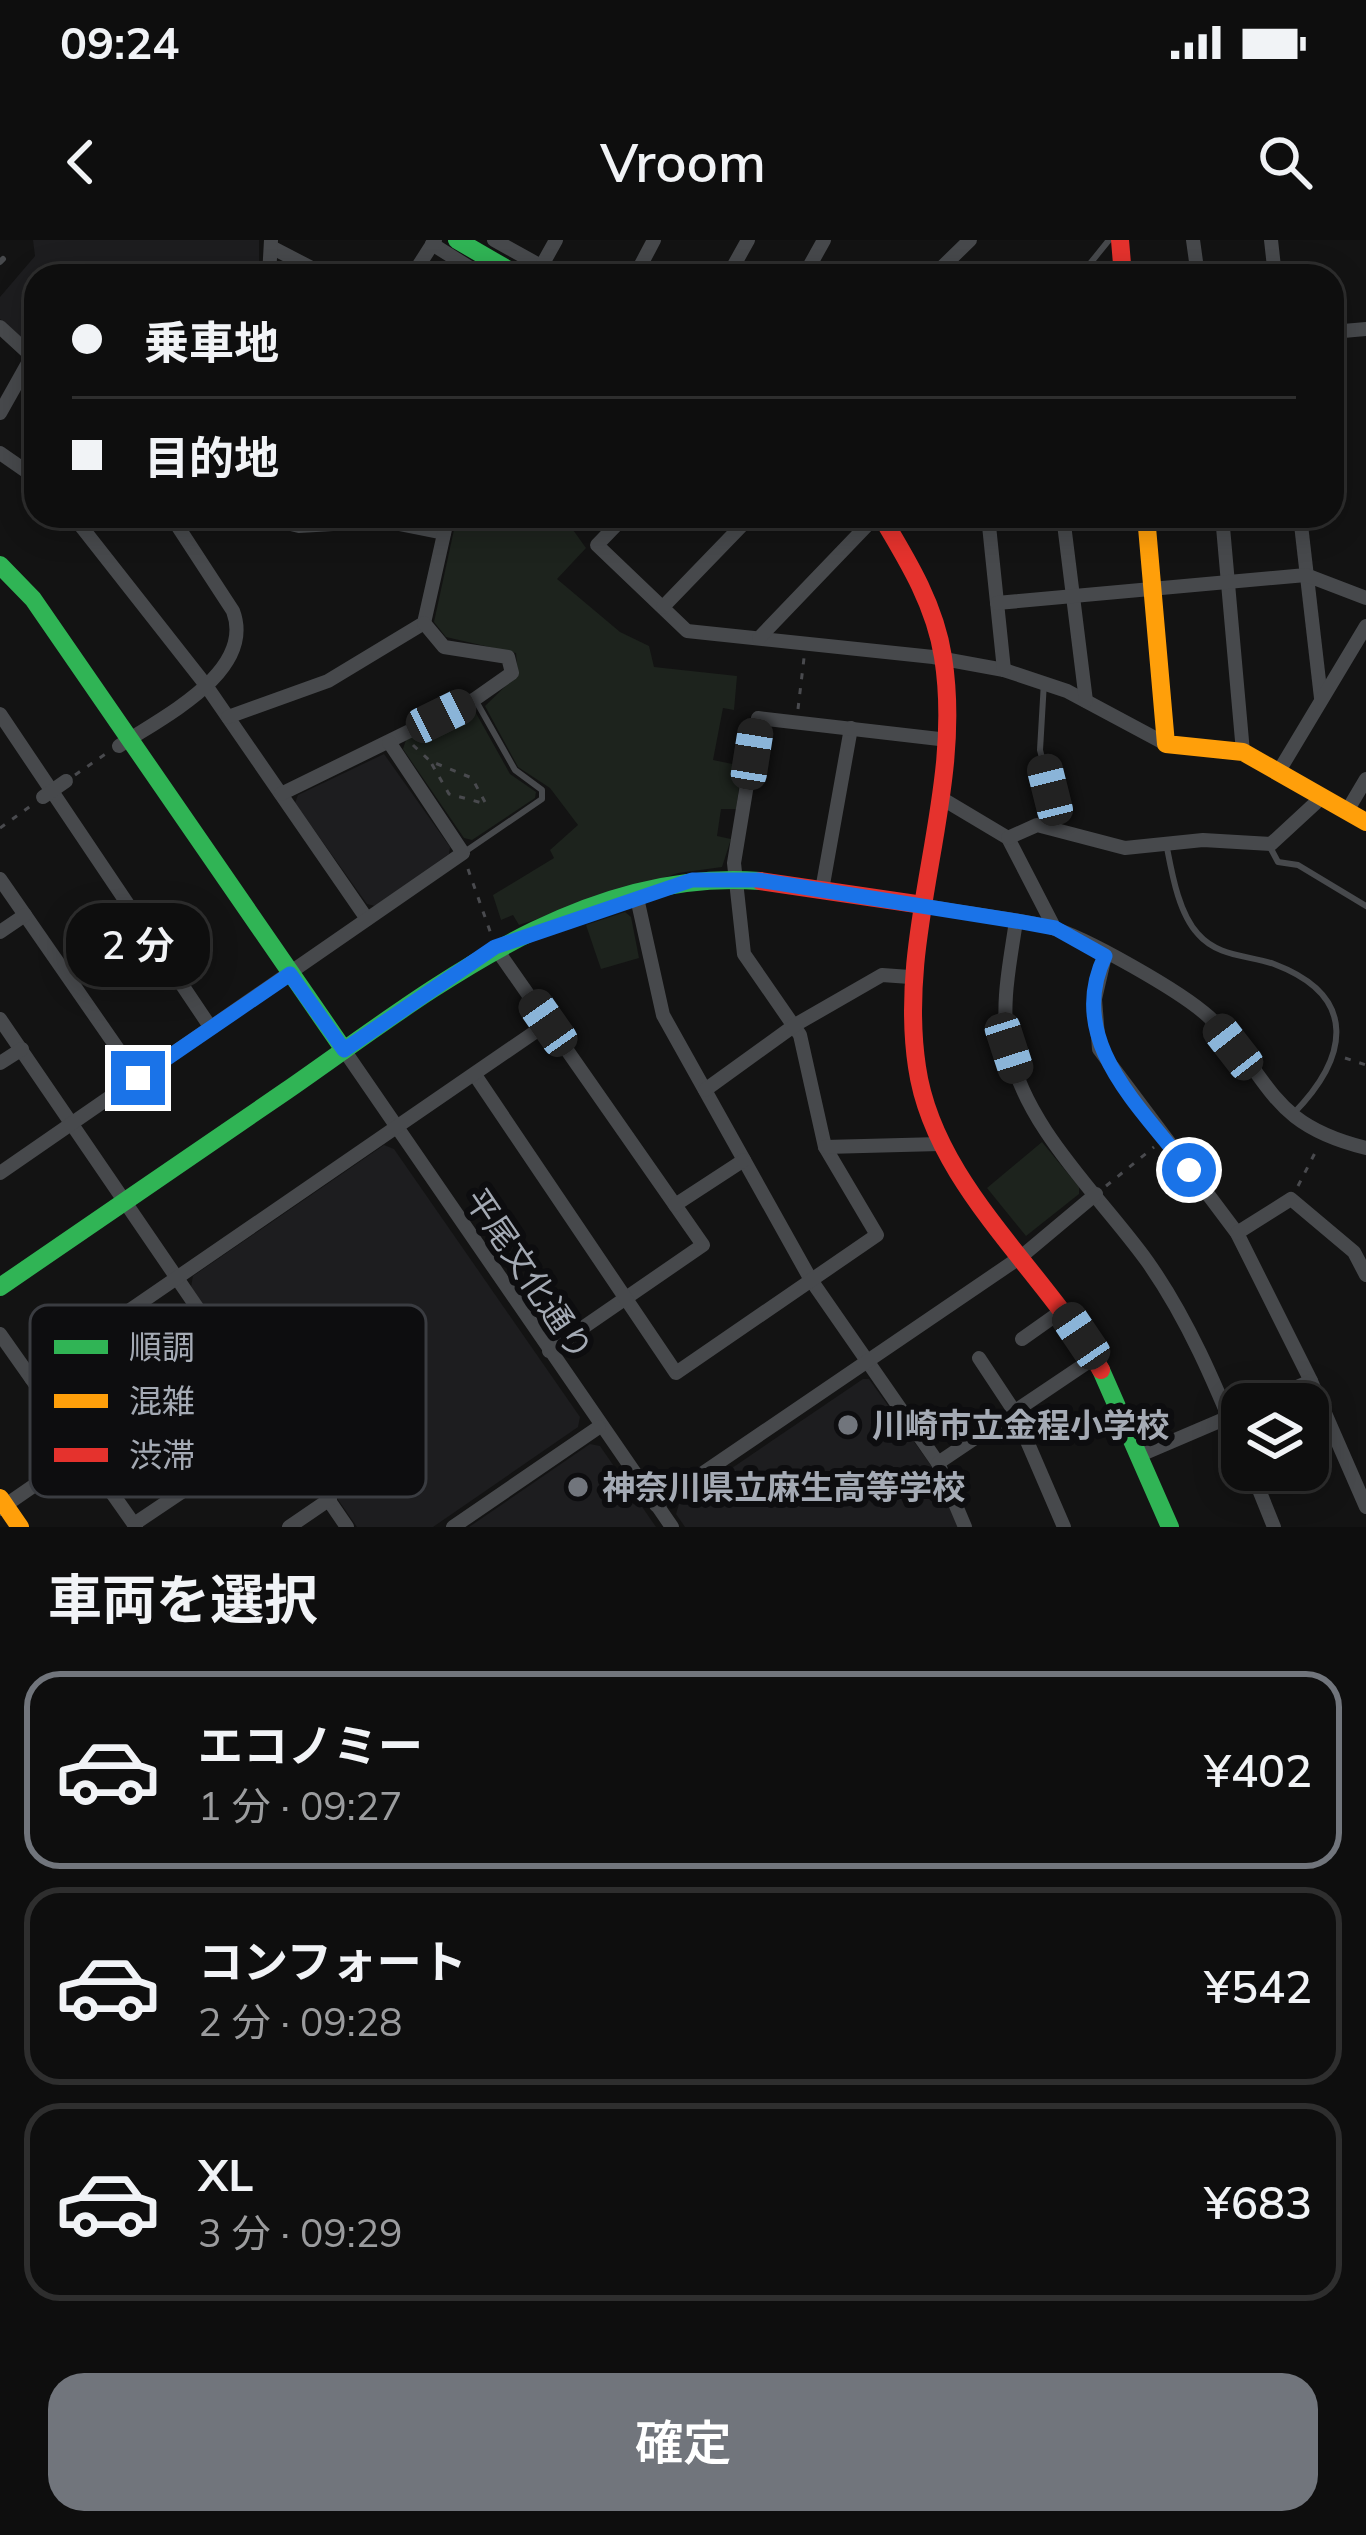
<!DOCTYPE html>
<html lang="ja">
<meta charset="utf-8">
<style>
:root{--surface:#0e0e0e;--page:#1c1c1c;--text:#f1f3f6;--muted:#9b9c9e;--line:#2e2e2e;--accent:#71757c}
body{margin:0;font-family:Mulish,"Noto Sans JP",sans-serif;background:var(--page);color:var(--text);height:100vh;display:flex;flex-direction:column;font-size:45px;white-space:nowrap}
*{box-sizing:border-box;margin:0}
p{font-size:39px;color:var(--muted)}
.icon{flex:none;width:66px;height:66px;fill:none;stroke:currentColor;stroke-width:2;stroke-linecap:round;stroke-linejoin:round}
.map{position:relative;height:1287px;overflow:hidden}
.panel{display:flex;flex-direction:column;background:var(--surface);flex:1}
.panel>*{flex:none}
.hud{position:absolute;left:24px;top:24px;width:1320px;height:264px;border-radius:36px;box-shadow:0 6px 30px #0003,0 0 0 3px var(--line);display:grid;align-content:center;height:264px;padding:0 48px;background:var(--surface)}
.controls{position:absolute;left:1221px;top:1143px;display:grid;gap:24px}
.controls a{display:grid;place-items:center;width:108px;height:108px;border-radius:24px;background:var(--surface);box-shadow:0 6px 30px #0003,0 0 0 3px var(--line);font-size:60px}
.end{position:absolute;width:54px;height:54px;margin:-27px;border:15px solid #1a73e8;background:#fff;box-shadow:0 0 0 6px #fff}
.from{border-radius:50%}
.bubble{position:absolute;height:84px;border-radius:36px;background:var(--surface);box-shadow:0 6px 30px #0003,0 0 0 3px var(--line);font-size:39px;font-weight:600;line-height:84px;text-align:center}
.car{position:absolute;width:36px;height:72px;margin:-36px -18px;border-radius:15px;box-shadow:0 0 9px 3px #0007;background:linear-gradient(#222 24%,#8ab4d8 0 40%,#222 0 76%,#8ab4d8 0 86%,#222 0)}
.hud b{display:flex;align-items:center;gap:42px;height:114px;font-size:45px}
.hud b+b{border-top:3px solid var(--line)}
.hud i{width:30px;height:30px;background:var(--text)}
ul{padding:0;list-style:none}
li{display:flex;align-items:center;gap:36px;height:198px;margin:0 24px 18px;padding:0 24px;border:6px solid var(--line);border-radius:36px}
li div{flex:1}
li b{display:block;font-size:45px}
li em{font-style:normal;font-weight:600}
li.active{border-color:var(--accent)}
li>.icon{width:108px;height:108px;stroke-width:1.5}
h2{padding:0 48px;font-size:54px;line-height:144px}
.action{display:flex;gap:24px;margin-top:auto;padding:24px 48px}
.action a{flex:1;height:138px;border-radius:36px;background:var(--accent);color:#fff;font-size:48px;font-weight:600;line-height:138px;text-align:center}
.status{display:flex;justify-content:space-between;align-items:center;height:84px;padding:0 60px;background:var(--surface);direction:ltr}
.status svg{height:33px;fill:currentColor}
header{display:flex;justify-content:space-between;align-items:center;height:156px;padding:0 48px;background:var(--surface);font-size:54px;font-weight:600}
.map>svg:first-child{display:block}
</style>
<div class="status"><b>09:24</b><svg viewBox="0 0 49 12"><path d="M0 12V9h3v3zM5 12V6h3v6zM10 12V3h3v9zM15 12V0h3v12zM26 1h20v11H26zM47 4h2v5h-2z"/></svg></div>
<header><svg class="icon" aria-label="back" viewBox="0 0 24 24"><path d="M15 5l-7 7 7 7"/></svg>Vroom<svg class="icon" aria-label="search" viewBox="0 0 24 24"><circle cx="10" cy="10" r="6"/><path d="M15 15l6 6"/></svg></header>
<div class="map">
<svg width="1366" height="1287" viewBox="0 0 1366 1287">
<rect width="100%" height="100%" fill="#131313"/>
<!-- built -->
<g fill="#1d1d1f">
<path d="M33,0H259V36H36V110L0,79V57L35,16Z"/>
<path d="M384,514L450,607L449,614L375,666L367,664L295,563L298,555Z"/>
<path d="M384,905L394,909L580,1177L578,1187L433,1287H357L191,1047L193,1036Z"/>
<path d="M863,1139H869L935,1231L958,1287H685L676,1274L679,1264Z"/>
<path d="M590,1204L600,1206L656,1287H469Z"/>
</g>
<!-- green -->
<g fill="#1d231d">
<path d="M457,276H563L586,308L557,339L620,392L649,406L654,427L737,436L734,470L723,468L713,520L742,526L736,569H721L717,596L731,599L722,627L678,633L519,685L513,675L501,680L493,655L554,618L550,610L578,585L550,548L518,527L485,466L518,434L516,413L446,397L434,382Z"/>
<path d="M468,471L476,473L510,534L536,552L535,558L472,600L464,598L403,509L406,500Z"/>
<path d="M625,672L631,677L639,718L601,729L586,685Z"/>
<path d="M1042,902L1079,947V954L1026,996L987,948Z"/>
</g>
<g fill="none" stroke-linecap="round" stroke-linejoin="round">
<!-- path -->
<g stroke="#494a4e" stroke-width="3" stroke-dasharray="6 9" stroke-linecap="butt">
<path d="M798,469L804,418"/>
<path d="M413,505L430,521L472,538L486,564L449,554L430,521"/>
<path d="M75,535L107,513"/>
<path d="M0,588L32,565"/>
<path d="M468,629L491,694"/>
<path d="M1345,818L1366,825"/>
<path d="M1106,946L1154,907"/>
<path d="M1298,946L1318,907"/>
<path d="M1259,1164L1274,1158"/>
</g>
<!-- lane -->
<g stroke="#47494c" stroke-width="6">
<path d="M0,22L3,19"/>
<path d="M1080,36L1109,0"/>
<path d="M1044,442L1040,510L1050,550V587"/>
<path d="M1270,607L1278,622L1298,625L1366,666"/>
<path d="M1167,608C1172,634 1179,674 1198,694C1218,717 1248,715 1274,724C1361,757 1347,819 1293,874"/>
<path d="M466,611L542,559V550L515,530L476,461"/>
</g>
<!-- street -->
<g stroke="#47494c" stroke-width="14">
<path d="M494,0L559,36"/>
<path d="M1193,0L1198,36"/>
<path d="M1271,0L1275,36"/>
<path d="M432,4L483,36"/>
<path d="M271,7L327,36"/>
<path d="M541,27L556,0"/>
<path d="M269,36L271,0"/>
<path d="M412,36L435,0"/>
<path d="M635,36L654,0"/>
<path d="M728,36L748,0"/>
<path d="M804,36L824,0"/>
<path d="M933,36L970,0"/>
<path d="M0,87L36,120"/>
<path d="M1332,92L1366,89"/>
<path d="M0,173L32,116"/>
<path d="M0,213L36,238"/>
<path d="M73,276L205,444L367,679"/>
<path d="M258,276L299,286L384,281L444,293"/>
<path d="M625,276L597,305L687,391L933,417L1004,430L1067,451L1166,504"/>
<path d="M988,276L1004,430"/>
<path d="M1063,276L1086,461"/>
<path d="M1222,276L1243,512"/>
<path d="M1300,276L1321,458"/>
<path d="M997,363L1306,335L1366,358"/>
<path d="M663,367L751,276"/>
<path d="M759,398L876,276"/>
<path d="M0,474L211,788"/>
<path d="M228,477L328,441L424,383L448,276"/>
<path d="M119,506C162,477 256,432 233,371L171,276"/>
<path d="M1279,531L1366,386"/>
<path d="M281,554L475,459L512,433L508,417L444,407L424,383"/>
<path d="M43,557L66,541"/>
<path d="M941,558L1008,598L1055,689"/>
<path d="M1347,571L1366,539"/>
<path d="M1008,598L1037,585L1125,608L1203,600L1271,604L1322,557"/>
<path d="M0,639L138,838"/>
<path d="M822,650L851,488"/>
<path d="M637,658L663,775L811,1040L938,1223L965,1287"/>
<path d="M923,665C965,674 1008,677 1049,687C1084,696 1182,752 1209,777C1274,838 1265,883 1366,908"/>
<path d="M1016,681C1010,723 1000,766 1009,808C1025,888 1101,957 1147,1021C1188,1079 1215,1144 1242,1209"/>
<path d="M0,692L25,675"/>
<path d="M495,707L703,1005L549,1111"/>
<path d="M1105,716L1095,759L1099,809L1237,993L1311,1141L1366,1267"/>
<path d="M0,779L347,1287"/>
<path d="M344,810L672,1287"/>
<path d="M0,823L22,809"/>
<path d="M475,835L676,1133L877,995L825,907L800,795L744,714L734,623L758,478L948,500"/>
<path d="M705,850L795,785L882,735L910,737"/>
<path d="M825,907L940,904"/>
<path d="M0,933L463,613L389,502"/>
<path d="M675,965L744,920"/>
<path d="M1237,993L1291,959L1354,1012L1366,1035"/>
<path d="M0,1094L136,1287"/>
<path d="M1022,1099L1063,1070"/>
<path d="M979,1118L1014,1171L1064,1287"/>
<path d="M31,1138L548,783"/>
<path d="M1288,1151L1311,1141"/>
<path d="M1140,1215L1229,1177"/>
<path d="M938,1223L1094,1118"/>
<path d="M1251,1230L1274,1287"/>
<path d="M656,1265L1022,1016L1096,954"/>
<path d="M0,1269L229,1111"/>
<path d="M134,1284L280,1186"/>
<path d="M289,1287L330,1259"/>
<path d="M453,1287L599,1187"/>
</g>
<!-- fast -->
<g stroke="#30b455" stroke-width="18">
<path d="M457,0L519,36"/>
<path d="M0,325L33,359L344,810"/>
<path d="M0,1047C95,982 191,916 286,851C426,754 578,627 760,641"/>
<path d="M1101,1130L1170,1287"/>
</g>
<!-- slow -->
<g stroke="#ff9f0a" stroke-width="18">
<path d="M1146,276L1166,504L1243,512L1366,582"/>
<path d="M0,1258L20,1287"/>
</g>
<!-- jam -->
<g stroke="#e5322d" stroke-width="18">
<path d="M1120,0L1123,36"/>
<path d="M881,276C908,321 935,365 943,417C965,555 896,688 917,827C934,945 1045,1030 1101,1130"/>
<path d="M760,641L923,665"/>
</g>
</g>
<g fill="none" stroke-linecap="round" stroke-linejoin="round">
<!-- route -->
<path stroke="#1a73e8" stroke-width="15" d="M138,838L290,734L344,810L495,707L692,640H758L1016,681L1055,688L1105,716C1064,801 1142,868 1189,930"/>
</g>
<!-- markers -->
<g fill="#71757c" stroke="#0d0d0f" stroke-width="4.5">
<circle cx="848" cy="1185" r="12"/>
<circle cx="578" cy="1247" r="12"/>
</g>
<g text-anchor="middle" stroke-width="12" stroke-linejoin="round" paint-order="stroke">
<!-- street labels -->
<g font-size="33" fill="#a4aab4" stroke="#0d0d0f">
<text transform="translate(529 1034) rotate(56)" y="12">平尾文化通り</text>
</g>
<!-- poi labels -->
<g font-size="33" font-weight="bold" fill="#a4aab4" stroke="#0d0d0f" text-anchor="start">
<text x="872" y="1197">川崎市立金程小学校</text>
<text x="602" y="1259">神奈川県立麻生高等学校</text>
</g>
</g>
<!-- legend -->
<rect x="30" y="1065" width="396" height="192" rx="18" fill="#0d0d0f" stroke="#3a3c41" stroke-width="3"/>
<rect x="54" y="1100" width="54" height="14" fill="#30b455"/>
<rect x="54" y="1154" width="54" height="14" fill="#ff9f0a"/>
<rect x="54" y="1208" width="54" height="14" fill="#e5322d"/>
<g font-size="33" fill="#a4aab4">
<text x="129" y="1119">順調</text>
<text x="129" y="1173">混雑</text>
<text x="129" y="1227">渋滞</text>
</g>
</svg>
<div class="controls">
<a><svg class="icon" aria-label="layers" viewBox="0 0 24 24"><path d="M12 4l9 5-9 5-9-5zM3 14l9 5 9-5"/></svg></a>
</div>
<i class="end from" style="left:1189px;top:930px"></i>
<i class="end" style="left:138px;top:838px"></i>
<div class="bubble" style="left:66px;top:663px;width:144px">2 分</div>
<i class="car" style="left:441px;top:476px;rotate:64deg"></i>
<i class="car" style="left:752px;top:514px;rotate:9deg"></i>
<i class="car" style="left:1050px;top:550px;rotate:346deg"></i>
<i class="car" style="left:548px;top:783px;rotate:325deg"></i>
<i class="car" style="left:1233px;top:807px;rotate:322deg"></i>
<i class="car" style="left:1009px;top:808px;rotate:162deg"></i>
<i class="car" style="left:1081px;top:1096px;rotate:326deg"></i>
<div class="hud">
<b><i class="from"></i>乗車地</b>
<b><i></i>目的地</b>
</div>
</div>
<section class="panel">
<h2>車両を選択</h2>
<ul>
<li class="active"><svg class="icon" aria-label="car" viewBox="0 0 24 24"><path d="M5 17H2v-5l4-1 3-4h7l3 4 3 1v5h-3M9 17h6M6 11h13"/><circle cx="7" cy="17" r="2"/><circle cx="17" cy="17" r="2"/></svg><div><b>エコノミー</b><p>1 分 · 09:27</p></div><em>¥402</em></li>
<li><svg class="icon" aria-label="car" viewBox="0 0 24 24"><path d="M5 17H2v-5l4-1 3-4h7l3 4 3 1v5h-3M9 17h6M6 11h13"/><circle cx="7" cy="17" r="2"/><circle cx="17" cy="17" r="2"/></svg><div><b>コンフォート</b><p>2 分 · 09:28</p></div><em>¥542</em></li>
<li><svg class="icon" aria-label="car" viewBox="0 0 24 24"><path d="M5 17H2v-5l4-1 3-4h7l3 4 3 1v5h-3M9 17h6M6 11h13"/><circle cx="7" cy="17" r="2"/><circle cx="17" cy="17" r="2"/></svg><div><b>XL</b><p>3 分 · 09:29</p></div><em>¥683</em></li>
</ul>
<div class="action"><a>確定</a></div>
</section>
